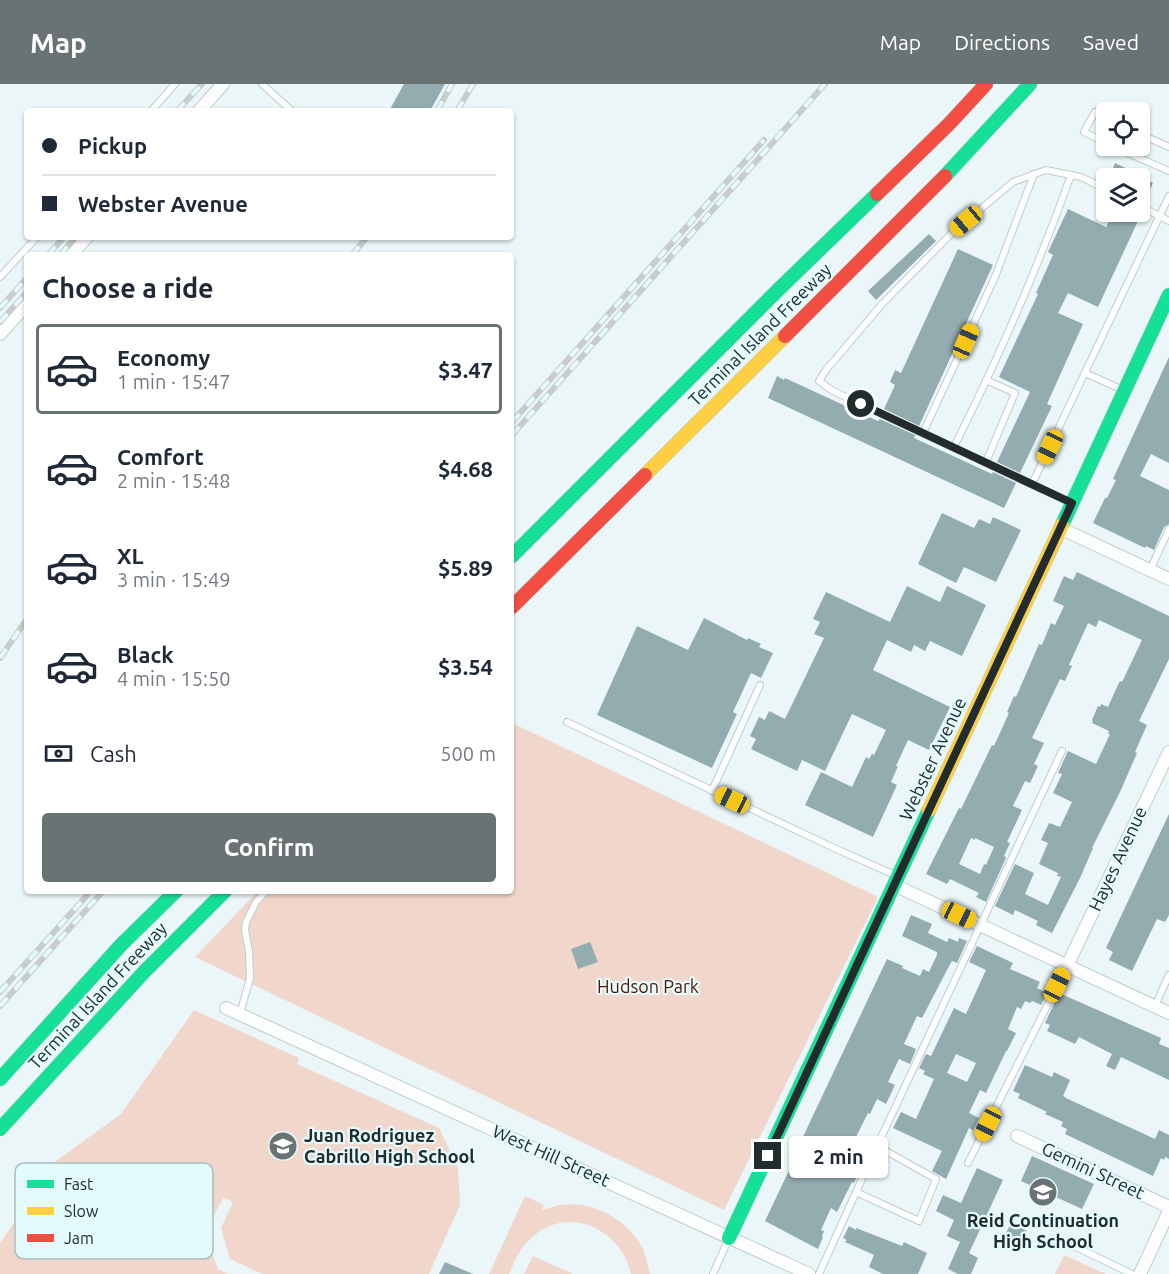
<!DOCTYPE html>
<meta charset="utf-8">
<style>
:root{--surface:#fff;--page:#f2f2f3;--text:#1f2937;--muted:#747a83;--line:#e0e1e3;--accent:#697374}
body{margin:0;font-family:Ubuntu,sans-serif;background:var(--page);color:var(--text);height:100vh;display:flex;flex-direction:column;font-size:22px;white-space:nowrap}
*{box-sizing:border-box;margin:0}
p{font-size:20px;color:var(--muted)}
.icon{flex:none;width:33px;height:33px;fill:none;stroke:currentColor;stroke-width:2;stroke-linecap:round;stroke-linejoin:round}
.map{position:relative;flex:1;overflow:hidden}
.drawer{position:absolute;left:24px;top:168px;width:490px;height:642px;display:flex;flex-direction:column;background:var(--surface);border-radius:6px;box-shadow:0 2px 4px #0004}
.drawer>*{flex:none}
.guide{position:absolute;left:24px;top:24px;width:490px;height:132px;border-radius:6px;box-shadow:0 2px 4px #0004;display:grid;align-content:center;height:132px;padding:0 18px;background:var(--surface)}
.fabs{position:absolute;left:1096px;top:18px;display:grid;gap:12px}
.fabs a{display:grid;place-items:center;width:54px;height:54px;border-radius:6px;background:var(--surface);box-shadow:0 2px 4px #0004;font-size:30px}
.end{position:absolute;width:27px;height:27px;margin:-14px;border:8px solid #232c2d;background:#fff;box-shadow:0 0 0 3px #fff}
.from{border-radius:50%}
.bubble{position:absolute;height:42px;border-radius:6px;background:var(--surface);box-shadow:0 2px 4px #0004;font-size:20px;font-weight:600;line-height:42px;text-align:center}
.car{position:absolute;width:18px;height:36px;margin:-18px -9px;border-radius:8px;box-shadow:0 0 4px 2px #0007;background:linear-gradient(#f5c518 24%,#345 0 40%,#f5c518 0 76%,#345 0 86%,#f5c518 0)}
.guide b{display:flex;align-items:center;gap:21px;height:57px;font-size:22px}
.guide b+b{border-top:2px solid var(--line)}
.guide i{width:15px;height:15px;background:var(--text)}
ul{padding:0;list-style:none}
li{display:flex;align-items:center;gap:18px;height:90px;margin:0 12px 9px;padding:0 6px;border:3px solid transparent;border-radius:6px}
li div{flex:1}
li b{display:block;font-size:22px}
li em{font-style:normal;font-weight:600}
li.on{border-color:var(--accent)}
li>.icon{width:54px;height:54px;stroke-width:1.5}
h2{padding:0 18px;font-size:27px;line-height:72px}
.pay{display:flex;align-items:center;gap:15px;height:66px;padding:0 18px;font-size:22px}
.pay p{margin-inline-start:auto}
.cta{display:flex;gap:12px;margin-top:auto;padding:12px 18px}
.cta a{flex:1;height:69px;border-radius:6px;background:var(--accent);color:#fff;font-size:24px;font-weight:600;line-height:69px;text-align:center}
header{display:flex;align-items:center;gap:36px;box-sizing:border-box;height:84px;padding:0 30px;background:var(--accent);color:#fff}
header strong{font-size:28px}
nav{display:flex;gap:33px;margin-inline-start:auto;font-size:21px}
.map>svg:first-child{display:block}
</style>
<header>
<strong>Map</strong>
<nav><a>Map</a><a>Directions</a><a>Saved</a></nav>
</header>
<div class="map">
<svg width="1169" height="1190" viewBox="0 0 1169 1190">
<rect width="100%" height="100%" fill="#eaf6f8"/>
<!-- green -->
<g fill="#f1d6cb">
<path d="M512,639L878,813L724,1126L195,873L258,807H512Z"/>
<path d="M194,926L299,974L297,980L439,1044L458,1084L460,1121L429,1190H262L230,1175L221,1144L233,1118L223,1114L205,1150L218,1185L228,1190H0V1160L39,1100L31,1095L121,1030Z"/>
<path d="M525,1112L544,1121L542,1126C548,1125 554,1122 560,1121C592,1116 627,1135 642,1163C646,1172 648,1181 650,1190H631C621,1144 567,1120 531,1154C520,1164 515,1177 509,1190H489Z"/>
<path d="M1064,1171L1106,1190H1055Z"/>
<path d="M533,1172L573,1190H524Z"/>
</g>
<!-- building -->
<g fill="#93acaf" fill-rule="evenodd">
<path d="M404,0H445L430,27H389Z"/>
<path d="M1115,79L1147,94H1144L1153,99L1148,109L1140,105V94H1118L1110,91Z"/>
<path d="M1068,125L1106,143L1114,128H1117L1138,137L1098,223L1068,209L1058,229L1083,240L1047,320L1052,322L1020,389L997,378L1030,308L999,293L1038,210L1036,209L1053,171L1048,168Z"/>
<path d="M929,150L936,157L876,216L868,207Z"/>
<path d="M958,165L993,181L919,342L884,325L895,301L890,298L895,286L901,289Z"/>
<path d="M1169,273V379L1151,370L1140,392L1169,406V440L1164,443L1154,466L1146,462L1145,464L1093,439L1105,414H1107L1116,396L1113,395Z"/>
<path d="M777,292L784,296L785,294L878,337L880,335L915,351L914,354L992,390L993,388L1016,399L1004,424L768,314Z"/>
<path d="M942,429L974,444L979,435L990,440L993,433L1021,446L996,498L964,483L956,499L918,480Z"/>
<path d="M1077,488L1169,532V575L1139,637L1147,641L1135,668L1137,669L1120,708L1092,764H1093L1080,794L1052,849L1036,841L1038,837L1015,826L1013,831L995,822L1015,780L1034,789L1025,810L1048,821L1061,793L1057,792L1058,789L1039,780L1048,759L1041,756L1049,739L1060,743L1072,718L1053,709L1062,690L1058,689L1068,667L1096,680L1110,650H1108L1109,647L1092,639L1093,637L1092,636L1098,622L1100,623L1101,620L1108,623L1117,603L1120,597L1122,598L1142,556L1116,544L1099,536L1096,543L1088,539L1069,581L1072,582L1065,597L1060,595L1032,654L1044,659L1034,680L1038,682L1030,699L1025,697L1013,722L1022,726L1007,758L1010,759L1004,772L1006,773L1005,776L986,818L976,813L979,809L950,795L947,800L926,790L959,724L961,725L992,661L994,662L1009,629L1007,628L1014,612L1016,613L1039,560L1042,561L1051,539L1055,541L1064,522L1053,517L1064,492L1073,496ZM971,754L975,756V754L994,763L986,781L984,780L980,790L959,780Z"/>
<path d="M907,502L940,518L947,502L986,521L962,572L930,557L925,567L914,561L911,568L887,556L873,586L950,623L929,666L908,656L896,682H898L891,698L897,701L873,753L805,721L821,688L852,703L866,673L869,675L872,670L874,671L886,646L852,630L825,687L802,676L797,687L751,665L756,655L750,652L759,633L765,636L769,627L785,635L824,554L814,550L820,538L813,535L826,508L890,538Z"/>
<path d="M704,534L747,556L748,554L761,560L759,563L773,569L761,594L751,589L733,628L737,630L712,684L597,631L637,542L688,566Z"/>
<path d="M1169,730V831L1165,838L1157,835L1132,887L1109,876L1113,868L1106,864Z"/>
<path d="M911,831L932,840L928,849L947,858L949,854L958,858L959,854L967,857L957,879L952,877L947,886L922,934L917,932L904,960L916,965L910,980L899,975L888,998L895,1001L886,1020L877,1015L870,1030L868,1029L854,1057L844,1079L859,1087L854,1099L852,1098L837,1128L831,1124L821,1146L824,1147L822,1152L823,1153L818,1165L765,1137L803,1057H801L887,875L903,882L902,884L920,892L923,885L929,888L937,871V868L902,852Z"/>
<path d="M590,858L598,878L578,885L571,865Z"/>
<path d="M977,862L1013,879L1010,885L1040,898L1037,904L1047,909L1041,921L1032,917L1030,919L1025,917L1021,925L1017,923L1008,945L1016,949L1007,967H1006L986,1009L980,1006L969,1029L979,1034L973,1046L969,1044L946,1095L932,1087L942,1067L893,1044L901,1028L916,1035L934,995L923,990L925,987L919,984L926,970L931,972L954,924L966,930L986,886L969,878ZM956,970L976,979L967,998L947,989Z"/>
<path d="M1059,909L1161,954L1159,960L1169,964V996L1121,973L1115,986L1106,982L1112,970L1079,953L1075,960L1047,947L1050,941L1045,939Z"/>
<path d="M1025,981L1052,993L1054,988L1070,996L1063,1012L1068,1015L1155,1055L1159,1046L1169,1051V1075L1165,1073L1164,1076L1161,1074L1153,1092L1065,1050L1067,1045L1061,1042L1063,1038L1045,1030L1047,1028L1018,1014L1020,1010L1013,1007Z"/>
<path d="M1032,1072L1094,1100L1082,1125L1021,1097Z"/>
<path d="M977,1084L1003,1096L969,1169L978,1174L971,1190H958L948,1185L960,1158L947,1152L954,1136L936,1127L943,1111L961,1119Z"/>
<path d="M1011,1139L1027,1147L1016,1169L1000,1161Z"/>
<path d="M849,1142L856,1146V1144L902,1162L904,1158L927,1169L918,1190H883L869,1183L874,1171L845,1158L847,1156L843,1154Z"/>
<path d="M445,1178L473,1190H439Z"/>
</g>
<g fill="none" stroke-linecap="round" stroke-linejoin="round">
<!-- lane casing -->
<g stroke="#c2cccd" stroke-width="8">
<g id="lane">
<path d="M262,0L292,27"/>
<path d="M151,27L175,0"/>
<path d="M1107,34L1095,28L1084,48L1107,59"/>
<path d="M1140,50L1169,63"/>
<path d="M1112,62L1169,87"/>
<path d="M1140,122L1169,137"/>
<path d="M0,193L37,153"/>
<path d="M1085,289L1123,306"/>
<path d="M986,296L1015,309L986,378"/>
<path d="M923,349L995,193L1034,90"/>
<path d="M954,363C998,275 1038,184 1071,91"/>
<path d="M1032,400L1169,112"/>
<path d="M1071,419L833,307L819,297L826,286L883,219L951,150L1013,98L1046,86L1081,93L1107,106"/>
<path d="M1150,486L1169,445"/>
<path d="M567,638L832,763L897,792"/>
<path d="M712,707L760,601"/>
<path d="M1155,922L1169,891"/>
<path d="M240,930L250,894L249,867L245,846L246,838L256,818L266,807"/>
<path d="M968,1079L1067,882"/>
<path d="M856,1108L919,1137L936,1095L877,1062"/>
<path d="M1074,1162L1132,1190"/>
<path d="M713,1190L729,1154"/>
<path d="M819,1190L871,1075L1062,667"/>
</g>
</g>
<!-- street casing -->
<g stroke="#c2cccd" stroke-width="14">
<g id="street">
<path d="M199,27L223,0"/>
<path d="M71,171L87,153"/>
<path d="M0,250L27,220"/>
<path d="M1060,444L1169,495"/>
<path d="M894,801L1169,929"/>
<path d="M1067,882L1169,668"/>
<path d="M226,924L809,1190"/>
<path d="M1017,1052L1169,1123"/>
<path d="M1140,1190L1169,1127"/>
</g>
</g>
<!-- fast casing -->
<g stroke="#c2cccd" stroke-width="15">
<g id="fast">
<path d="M945,92L1030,0"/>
<path d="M1062,441L1169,211"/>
<path d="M512,472L778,206L877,110"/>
<path d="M0,995L121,861L176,807"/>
<path d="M0,1045L144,888L225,807"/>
<path d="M729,1154L929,726"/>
</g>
</g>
<!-- slow casing -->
<g stroke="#c2cccd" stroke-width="15">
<g id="slow">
<path d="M645,391L785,252"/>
<path d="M929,726L1062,441"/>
</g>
</g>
<!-- jam casing -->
<g stroke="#c2cccd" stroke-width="15">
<g id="jam">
<path d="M877,110L949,40L986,0"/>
<path d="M785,252L945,92"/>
<path d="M512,523L645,391"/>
</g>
</g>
<!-- lane -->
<use href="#lane" stroke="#fcfefe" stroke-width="6"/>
<!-- street -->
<use href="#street" stroke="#fcfefe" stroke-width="12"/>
<!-- fast -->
<use href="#fast" stroke="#16e098" stroke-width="14"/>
<!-- slow -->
<use href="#slow" stroke="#ffcf43" stroke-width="14"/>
<!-- jam -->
<use href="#jam" stroke="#f24e42" stroke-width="14"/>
<!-- rail casing -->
<g stroke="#c9cccd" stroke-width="6">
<g id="rail">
<path d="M177,27L202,0"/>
<path d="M437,27L452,0"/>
<path d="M457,27L473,0"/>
<path d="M48,171L64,153"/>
<path d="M60,171L76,153"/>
<path d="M352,171L367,153"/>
<path d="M0,224L27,194"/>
<path d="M0,238L27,208"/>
<path d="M512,338L764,56"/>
<path d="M512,351L825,0"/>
<path d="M0,574L27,535"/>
<path d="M0,908L91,807"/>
<path d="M0,922L103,807"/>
</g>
</g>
<!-- rail -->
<use href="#rail" stroke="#e4fbfe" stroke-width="4" stroke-dasharray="11" stroke-linecap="butt"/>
</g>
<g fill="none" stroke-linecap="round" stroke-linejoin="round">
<!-- route -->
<path stroke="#232c2d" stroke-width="8" d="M768,1072L1072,419L861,320"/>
</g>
<!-- icons -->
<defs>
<g id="school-disc" transform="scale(1.5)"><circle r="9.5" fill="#697374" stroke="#e4fbfe"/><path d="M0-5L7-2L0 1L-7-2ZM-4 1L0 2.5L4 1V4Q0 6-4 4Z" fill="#fff"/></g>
</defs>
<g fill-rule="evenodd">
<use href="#school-disc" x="283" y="1062"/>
<use href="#school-disc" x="1043" y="1108"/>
</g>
<g text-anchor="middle" stroke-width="4.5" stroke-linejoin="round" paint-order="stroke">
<!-- street labels -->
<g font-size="18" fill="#232c2d" stroke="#e4fbfe">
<text transform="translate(760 251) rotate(-45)" y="6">Terminal Island Freeway</text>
<text transform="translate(933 675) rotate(-65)" y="6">Webster Avenue</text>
<text transform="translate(1118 775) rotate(-65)" y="6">Hayes Avenue</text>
<text transform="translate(98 912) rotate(-47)" y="6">Terminal Island Freeway</text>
<text transform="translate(551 1072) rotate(24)" y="6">West Hill Street</text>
<text transform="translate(1093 1087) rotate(25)" y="6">Gemini Street</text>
</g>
<!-- park labels -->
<g font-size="18" fill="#531600" stroke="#e4fbfe">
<text x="648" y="909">Hudson Park</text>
</g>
<!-- poi labels -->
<g font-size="18" font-weight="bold" fill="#232c2d" stroke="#e4fbfe" text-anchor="start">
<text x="304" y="1058">Juan Rodriguez<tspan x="304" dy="21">Cabrillo High School</tspan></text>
<text x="1043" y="1143" text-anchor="middle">Reid Continuation<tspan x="1043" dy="21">High School</tspan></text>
</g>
</g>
<!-- legend -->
<rect x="15" y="1079" width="198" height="96" rx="9" fill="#e4fbfe" stroke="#aabdbf" stroke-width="1.5"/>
<rect x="27" y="1096" width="27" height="8" fill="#16e098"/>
<rect x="27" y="1123" width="27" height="8" fill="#ffcf43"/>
<rect x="27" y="1150" width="27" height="8" fill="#f24e42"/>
<g font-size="16" fill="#232c2d">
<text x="64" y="1106">Fast</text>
<text x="64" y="1133">Slow</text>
<text x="64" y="1160">Jam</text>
</g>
</svg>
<div class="fabs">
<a><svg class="icon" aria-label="locate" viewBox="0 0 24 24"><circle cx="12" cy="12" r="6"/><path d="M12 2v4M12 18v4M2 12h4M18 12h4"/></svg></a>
<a><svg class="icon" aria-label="layers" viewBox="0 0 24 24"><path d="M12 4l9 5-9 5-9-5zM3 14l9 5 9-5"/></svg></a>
</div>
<i class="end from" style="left:861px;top:320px"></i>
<i class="end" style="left:768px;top:1072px"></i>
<div class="bubble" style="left:789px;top:1052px;width:99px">2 min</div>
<i class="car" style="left:966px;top:137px;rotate:230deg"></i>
<i class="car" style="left:966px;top:257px;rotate:24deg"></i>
<i class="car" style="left:1050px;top:363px;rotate:205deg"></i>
<i class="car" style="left:732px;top:716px;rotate:295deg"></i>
<i class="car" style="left:959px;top:831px;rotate:115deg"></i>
<i class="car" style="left:1057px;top:901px;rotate:27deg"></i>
<i class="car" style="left:988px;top:1040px;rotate:207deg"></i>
<div class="guide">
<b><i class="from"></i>Pickup</b>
<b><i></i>Webster Avenue</b>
</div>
<section class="drawer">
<h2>Choose a ride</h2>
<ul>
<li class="on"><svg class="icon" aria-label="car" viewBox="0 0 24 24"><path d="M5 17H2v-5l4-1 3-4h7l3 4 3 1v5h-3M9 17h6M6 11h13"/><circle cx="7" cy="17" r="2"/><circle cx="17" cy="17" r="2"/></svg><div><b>Economy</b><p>1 min · 15:47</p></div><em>$3.47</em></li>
<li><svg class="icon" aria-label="car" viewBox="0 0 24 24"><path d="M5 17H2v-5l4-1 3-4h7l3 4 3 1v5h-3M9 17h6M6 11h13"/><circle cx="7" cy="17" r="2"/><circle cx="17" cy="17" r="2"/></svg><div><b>Comfort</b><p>2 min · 15:48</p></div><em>$4.68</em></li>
<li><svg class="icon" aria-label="car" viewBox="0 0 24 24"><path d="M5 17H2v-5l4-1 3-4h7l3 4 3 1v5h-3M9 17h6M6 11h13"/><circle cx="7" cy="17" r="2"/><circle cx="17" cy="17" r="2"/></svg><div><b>XL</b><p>3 min · 15:49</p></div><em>$5.89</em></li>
<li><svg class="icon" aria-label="car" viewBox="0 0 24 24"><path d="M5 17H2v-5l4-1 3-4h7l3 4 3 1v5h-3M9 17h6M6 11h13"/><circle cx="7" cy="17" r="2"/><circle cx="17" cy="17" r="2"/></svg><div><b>Black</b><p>4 min · 15:50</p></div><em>$3.54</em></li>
</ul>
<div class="pay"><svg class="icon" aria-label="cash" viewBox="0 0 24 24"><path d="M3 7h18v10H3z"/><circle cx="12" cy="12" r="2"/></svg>Cash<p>500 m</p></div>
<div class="cta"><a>Confirm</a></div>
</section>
</div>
